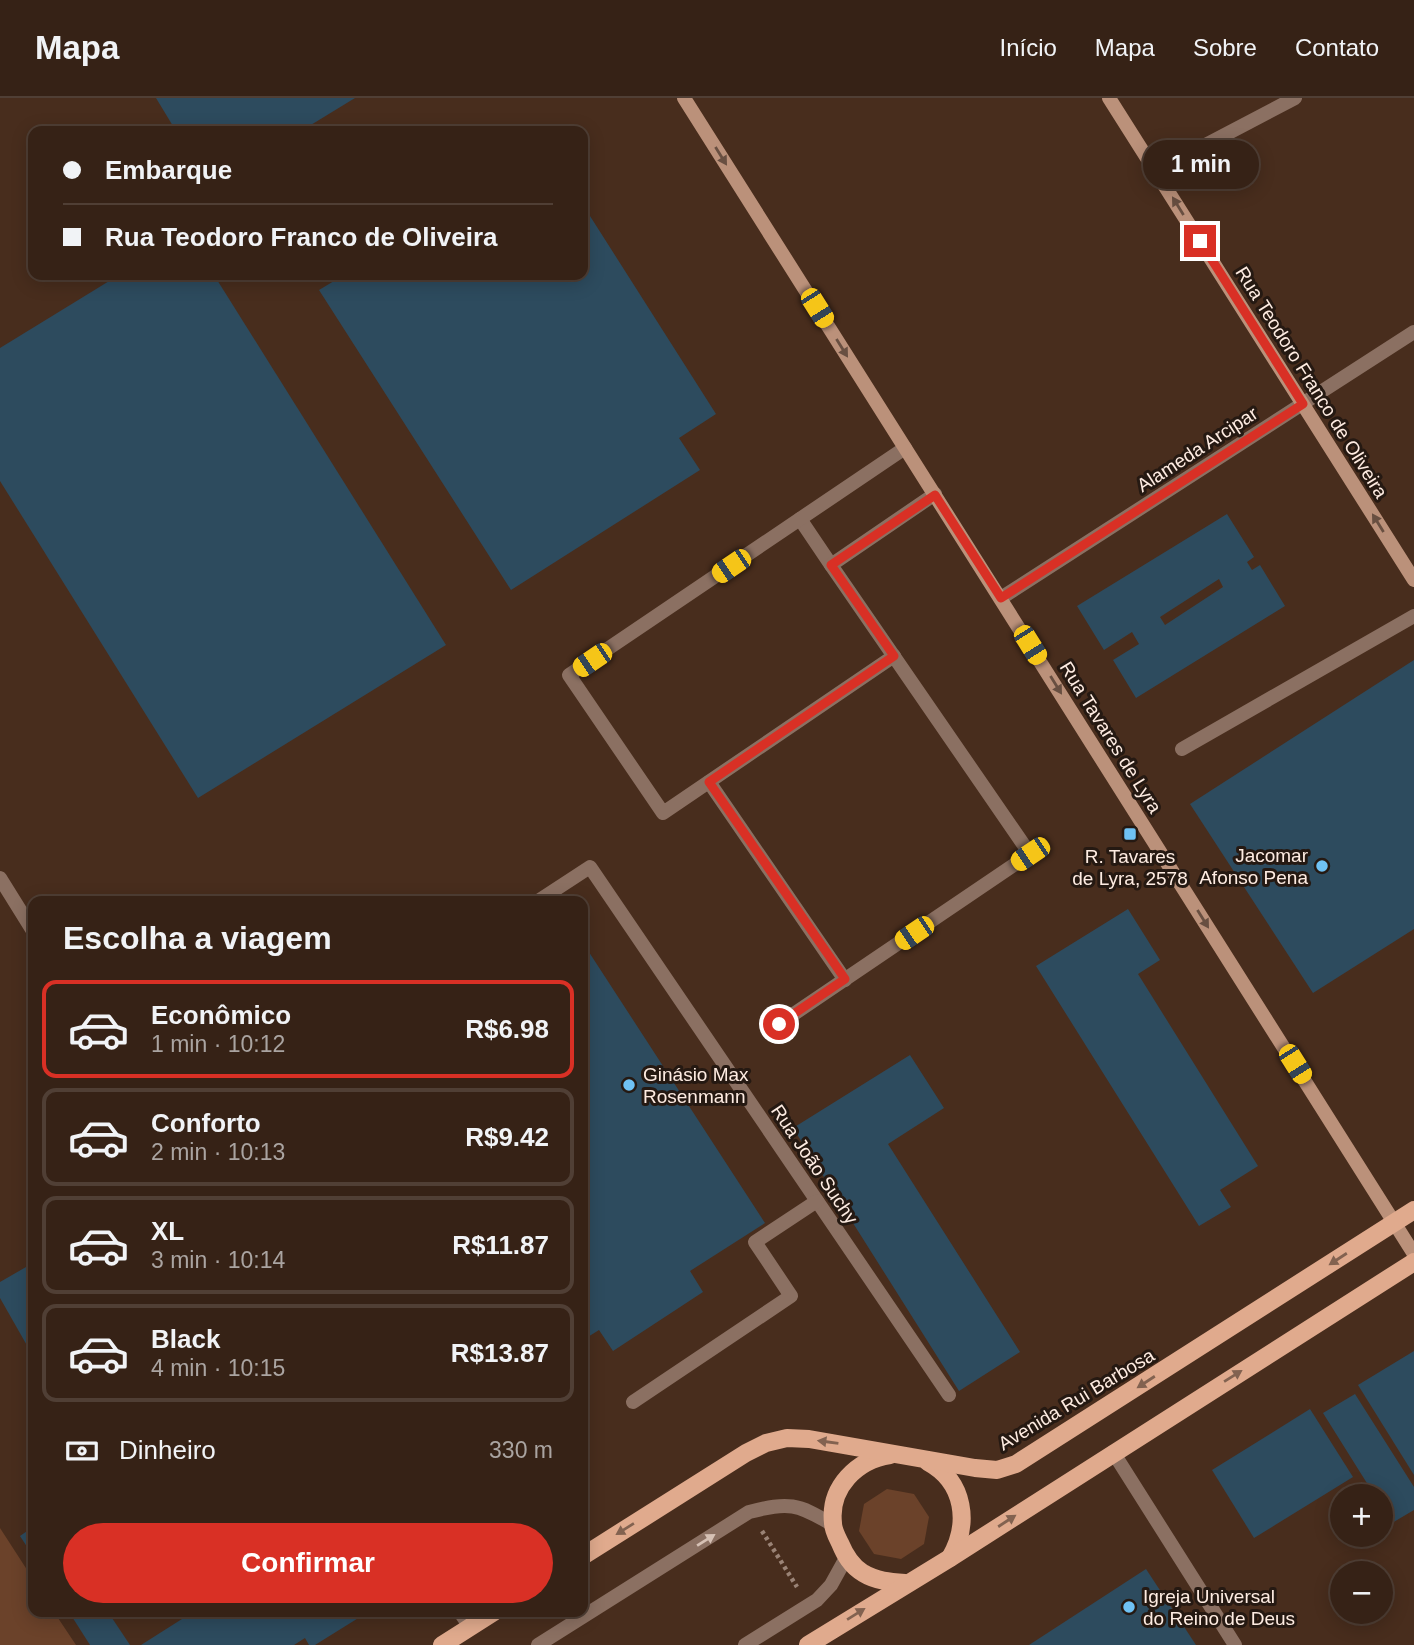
<!DOCTYPE html>
<html lang="pt">
<meta charset="utf-8">
<style>
:root{--surface:#362216;--page:#3d2a1f;--text:#f1f3f6;--muted:#aaa4a1;--line:#503f35;--accent:#d93025}
body{margin:0;font-family:Helvetica,sans-serif;background:var(--page);color:var(--text);height:100vh;display:flex;flex-direction:column;font-size:26px;white-space:nowrap}
*{box-sizing:border-box;margin:0}
p{font-size:23px;color:var(--muted)}
.icon{flex:none;width:38px;height:38px;fill:none;stroke:currentColor;stroke-width:2;stroke-linecap:round;stroke-linejoin:round}
.map{position:relative;flex:1;overflow:hidden}
.panel{position:absolute;left:28px;top:798px;width:560px;height:721px;display:flex;flex-direction:column;background:var(--surface);border-radius:14px;box-shadow:0 4px 18px #0003,0 0 0 2px var(--line)}
.panel>*{flex:none}
.hud{position:absolute;left:28px;top:28px;width:560px;height:154px;border-radius:14px;box-shadow:0 4px 18px #0003,0 0 0 2px var(--line);display:grid;align-content:center;height:154px;padding:0 35px;background:var(--surface)}
.fabs{position:absolute;left:1330px;top:1386px;display:grid;gap:14px}
.fabs a{display:grid;place-items:center;width:63px;height:63px;border-radius:50%;background:var(--surface);box-shadow:0 4px 18px #0003,0 0 0 2px var(--line);font-size:35px}
.end{position:absolute;width:32px;height:32px;margin:-16px;border:9px solid #d93025;background:#fff;box-shadow:0 0 0 4px #fff}
.from{border-radius:50%}
.bubble{position:absolute;height:49px;border-radius:24px;background:var(--surface);box-shadow:0 4px 18px #0003,0 0 0 2px var(--line);font-size:23px;font-weight:600;line-height:49px;text-align:center}
.car{position:absolute;width:21px;height:42px;margin:-21px -10px;border-radius:9px;box-shadow:0 0 5px 2px #0007;background:linear-gradient(#f5c518 24%,#345 0 40%,#f5c518 0 76%,#345 0 86%,#f5c518 0)}
.hud b{display:flex;align-items:center;gap:24px;height:66px;font-size:26px}
.hud b+b{border-top:2px solid var(--line)}
.hud i{width:18px;height:18px;background:var(--text)}
ul{padding:0;list-style:none}
li{display:flex;align-items:center;gap:21px;height:98px;margin:0 14px 10px;padding:0 21px;border:4px solid var(--line);border-radius:14px}
li div{flex:1}
li b{display:block;font-size:26px}
li em{font-style:normal;font-weight:600}
li.selected{border-color:var(--accent)}
li>.icon{width:63px;height:63px;stroke-width:1.5}
h2{padding:0 35px;font-size:32px;line-height:84px}
.pay{display:flex;align-items:center;gap:18px;height:77px;padding:0 35px;font-size:26px}
.pay p{margin-inline-start:auto}
.cta{display:flex;gap:14px;margin-top:auto;padding:14px 35px}
.cta a{flex:1;height:80px;border-radius:42px;background:var(--accent);color:#fff;font-size:28px;font-weight:600;line-height:80px;text-align:center}
header{display:flex;align-items:center;gap:42px;box-sizing:border-box;height:98px;padding:0 35px;background:var(--surface);border-bottom:2px solid var(--line)}
header strong{font-size:33px}
nav{display:flex;gap:38px;margin-inline-start:auto;font-size:24px}
.map>svg:first-child{display:block}
</style>
<header>
<strong>Mapa</strong>
<nav><a>Início</a><a>Mapa</a><a>Sobre</a><a>Contato</a></nav>
</header>
<div class="map">
<svg width="1414" height="1547" viewBox="0 0 1414 1547">
<rect width="100%" height="100%" fill="#482d1d"/>
<!-- green -->
<g fill="#6b422a">
<path d="M887,1391L914,1396L929,1419L924,1446L901,1461L874,1456L859,1433L864,1406Z"/>
<path d="M0,1430L33,1481V1514H54L76,1547H0Z"/>
</g>
<!-- building -->
<g fill="#2d4b5e" fill-rule="evenodd">
<path d="M156,0H355L301,33H176Z"/>
<path d="M583,107L716,316L679,340L700,372L511,492L319,192L344,177H583Z"/>
<path d="M119,177H214L446,547L198,700L0,383V250Z"/>
<path d="M1227,416L1254,459L1247,464L1252,472L1260,467L1285,508L1136,600L1113,562L1139,546L1132,534L1104,552L1077,508ZM1219,481L1223,489L1165,527L1160,519Z"/>
<path d="M1414,562V831L1313,895L1190,706Z"/>
<path d="M1128,811L1160,862L1138,876L1258,1068L1220,1092L1231,1109L1199,1128L1036,868Z"/>
<path d="M585,848L765,1125L690,1173L703,1194L613,1253L599,1232L583,1242V850Z"/>
<path d="M910,957L944,1010L888,1046L1020,1254L959,1293L793,1030Z"/>
<path d="M33,1165V1258L0,1200V1184Z"/>
<path d="M1414,1253V1377L1358,1287Z"/>
<path d="M1355,1296L1414,1389V1412L1392,1425L1381,1407V1398H1375L1323,1315Z"/>
<path d="M1310,1311L1353,1379L1254,1440L1212,1372Z"/>
<path d="M33,1429V1458L20,1438Z"/>
<path d="M1146,1471L1196,1547H1029Z"/>
<path d="M69,1514H108L130,1547H90Z"/>
<path d="M193,1514H368L315,1547H309L305,1540L294,1547H141Z"/>
</g>
<g fill="none" stroke-linecap="round" stroke-linejoin="round">
<!-- path -->
<path stroke="#9a8376" stroke-width="4.5" stroke-dasharray="3.5 3.5" stroke-linecap="butt" d="M762,1433L797,1489"/>
<!-- service -->
<g stroke="#8b7062" stroke-width="14">
<path d="M1156,73L1295,0"/>
<path d="M800,421L831,467"/>
<path d="M894,558L663,715L569,577L905,350"/>
<path d="M1182,651L1414,518"/>
<path d="M709,684L845,882"/>
<path d="M538,803L590,769L949,1297"/>
<path d="M779,926L1030,756L831,467L935,396"/>
<path d="M633,1304L791,1198L755,1144L817,1103"/>
<path d="M538,1547L749,1414C789,1404 797,1405 833,1427"/>
<path d="M745,1547L817,1502L831,1487L846,1460"/>
</g>
<!-- minor -->
<g stroke="#8b7062" stroke-width="14">
<path d="M1001,500L1414,234"/>
<path d="M1113,1354L1235,1547"/>
</g>
<!-- tertiary -->
<g stroke="#8b7062" stroke-width="14">
<path d="M0,780L33,833"/>
<path d="M460,1514L470,1529"/>
</g>
<!-- secondary -->
<g stroke="#bb917a" stroke-width="14">
<path d="M684,0L1414,1156"/>
<path d="M1109,0L1414,482"/>
</g>
<!-- primary -->
<g stroke="#e0aa8d" stroke-width="18">
<path d="M890,1357C857,1362 829,1389 833,1425C833,1432 837,1439 840,1445C845,1457 851,1468 863,1475C876,1483 890,1484 905,1485"/>
<path d="M928,1364C965,1384 970,1426 950,1460"/>
<path d="M583,1458L746,1355L766,1345L787,1340L809,1341L975,1370L997,1372L1016,1366L1414,1112"/>
<path d="M442,1547L494,1514"/>
<path d="M808,1547L950,1460L1414,1164"/>
</g>
</g>
<!-- one-way arrows -->
<defs><path id="oneway-solid" d="M-6-.8H1V-3.2L6.5 0L1 3.2V.8H-6Z" transform="scale(1.75)"/></defs>
<g fill="#684f41">
<use href="#oneway-solid" transform="translate(721 58) rotate(58)"/>
<use href="#oneway-solid" transform="translate(1178 108) rotate(-122)"/>
<use href="#oneway-solid" transform="translate(842 250) rotate(58)"/>
<use href="#oneway-solid" transform="translate(1378 425) rotate(-122)"/>
<use href="#oneway-solid" transform="translate(1056 587) rotate(58)"/>
<use href="#oneway-solid" transform="translate(1203 821) rotate(58)"/>
</g>
<g fill="#826250">
<use href="#oneway-solid" transform="translate(1338 1161) rotate(147)"/>
<use href="#oneway-solid" transform="translate(1233 1278) rotate(-32)"/>
<use href="#oneway-solid" transform="translate(1146 1284) rotate(147)"/>
<use href="#oneway-solid" transform="translate(828 1344) rotate(-172)"/>
<use href="#oneway-solid" transform="translate(1007 1423) rotate(-33)"/>
<use href="#oneway-solid" transform="translate(625 1431) rotate(148)"/>
<use href="#oneway-solid" transform="translate(856 1516) rotate(-32)"/>
</g>
<use fill="#d6c1b5" href="#oneway-solid" transform="translate(706 1442) rotate(-32)"/>
<g fill="none" stroke-linecap="round" stroke-linejoin="round">
<!-- route -->
<path stroke="#d93025" stroke-width="9" d="M779,926L845,881L709,684L894,558L831,467L935,397L1001,500L1303,306L1200,143"/>
</g>
<!-- markers -->
<g fill="#6fc2f4" stroke="#251912" stroke-width="2.5">
<rect x="1123" y="729" width="14" height="14" rx="3.5"/>
<circle cx="1322" cy="768" r="7"/>
<circle cx="629" cy="987" r="7"/>
<circle cx="1129" cy="1509" r="7"/>
</g>
<g text-anchor="middle" stroke-width="6" stroke-linejoin="round" paint-order="stroke">
<!-- street labels -->
<g font-size="19" fill="#feece2" stroke="#251912">
<text transform="translate(1312 284) rotate(58)" y="7">Rua Teodoro Franco de Oliveira</text>
<text transform="translate(1197 351) rotate(-33)" y="7">Alameda Arcipar</text>
<text transform="translate(1111 639) rotate(58)" y="7">Rua Tavares de Lyra</text>
<text transform="translate(815 1066) rotate(56)" y="7">Rua João Suchy</text>
<text transform="translate(1076 1301) rotate(-31)" y="7">Avenida Rui Barbosa</text>
</g>
<!-- poi labels -->
<g font-size="19" fill="#feece2" stroke="#251912" text-anchor="start">
<text x="1308" y="764" text-anchor="end">Jacomar<tspan x="1308" dy="22">Afonso Pena</tspan></text>
<text x="1130" y="765" text-anchor="middle">R. Tavares<tspan x="1130" dy="22">de Lyra, 2578</tspan></text>
<text x="643" y="983">Ginásio Max<tspan x="643" dy="22">Rosenmann</tspan></text>
<text x="1143" y="1505">Igreja Universal<tspan x="1143" dy="22">do Reino de Deus</tspan></text>
</g>
</g>
</svg>
<div class="fabs">
<a>+</a>
<a>−</a>
</div>
<i class="end from" style="left:779px;top:926px"></i>
<i class="end" style="left:1200px;top:143px"></i>
<div class="bubble" style="left:1143px;top:42px;width:116px">1 min</div>
<i class="car" style="left:817px;top:210px;rotate:148deg"></i>
<i class="car" style="left:731px;top:468px;rotate:236deg"></i>
<i class="car" style="left:1030px;top:547px;rotate:148deg"></i>
<i class="car" style="left:592px;top:562px;rotate:236deg"></i>
<i class="car" style="left:1030px;top:756px;rotate:236deg"></i>
<i class="car" style="left:914px;top:835px;rotate:236deg"></i>
<i class="car" style="left:1295px;top:966px;rotate:148deg"></i>
<div class="hud">
<b><i class="from"></i>Embarque</b>
<b><i></i>Rua Teodoro Franco de Oliveira</b>
</div>
<section class="panel">
<h2>Escolha a viagem</h2>
<ul>
<li class="selected"><svg class="icon" aria-label="car" viewBox="0 0 24 24"><path d="M5 17H2v-5l4-1 3-4h7l3 4 3 1v5h-3M9 17h6M6 11h13"/><circle cx="7" cy="17" r="2"/><circle cx="17" cy="17" r="2"/></svg><div><b>Econômico</b><p>1 min · 10:12</p></div><em>R$6.98</em></li>
<li><svg class="icon" aria-label="car" viewBox="0 0 24 24"><path d="M5 17H2v-5l4-1 3-4h7l3 4 3 1v5h-3M9 17h6M6 11h13"/><circle cx="7" cy="17" r="2"/><circle cx="17" cy="17" r="2"/></svg><div><b>Conforto</b><p>2 min · 10:13</p></div><em>R$9.42</em></li>
<li><svg class="icon" aria-label="car" viewBox="0 0 24 24"><path d="M5 17H2v-5l4-1 3-4h7l3 4 3 1v5h-3M9 17h6M6 11h13"/><circle cx="7" cy="17" r="2"/><circle cx="17" cy="17" r="2"/></svg><div><b>XL</b><p>3 min · 10:14</p></div><em>R$11.87</em></li>
<li><svg class="icon" aria-label="car" viewBox="0 0 24 24"><path d="M5 17H2v-5l4-1 3-4h7l3 4 3 1v5h-3M9 17h6M6 11h13"/><circle cx="7" cy="17" r="2"/><circle cx="17" cy="17" r="2"/></svg><div><b>Black</b><p>4 min · 10:15</p></div><em>R$13.87</em></li>
</ul>
<div class="pay"><svg class="icon" aria-label="cash" viewBox="0 0 24 24"><path d="M3 7h18v10H3z"/><circle cx="12" cy="12" r="2"/></svg>Dinheiro<p>330 m</p></div>
<div class="cta"><a>Confirmar</a></div>
</section>
</div>
